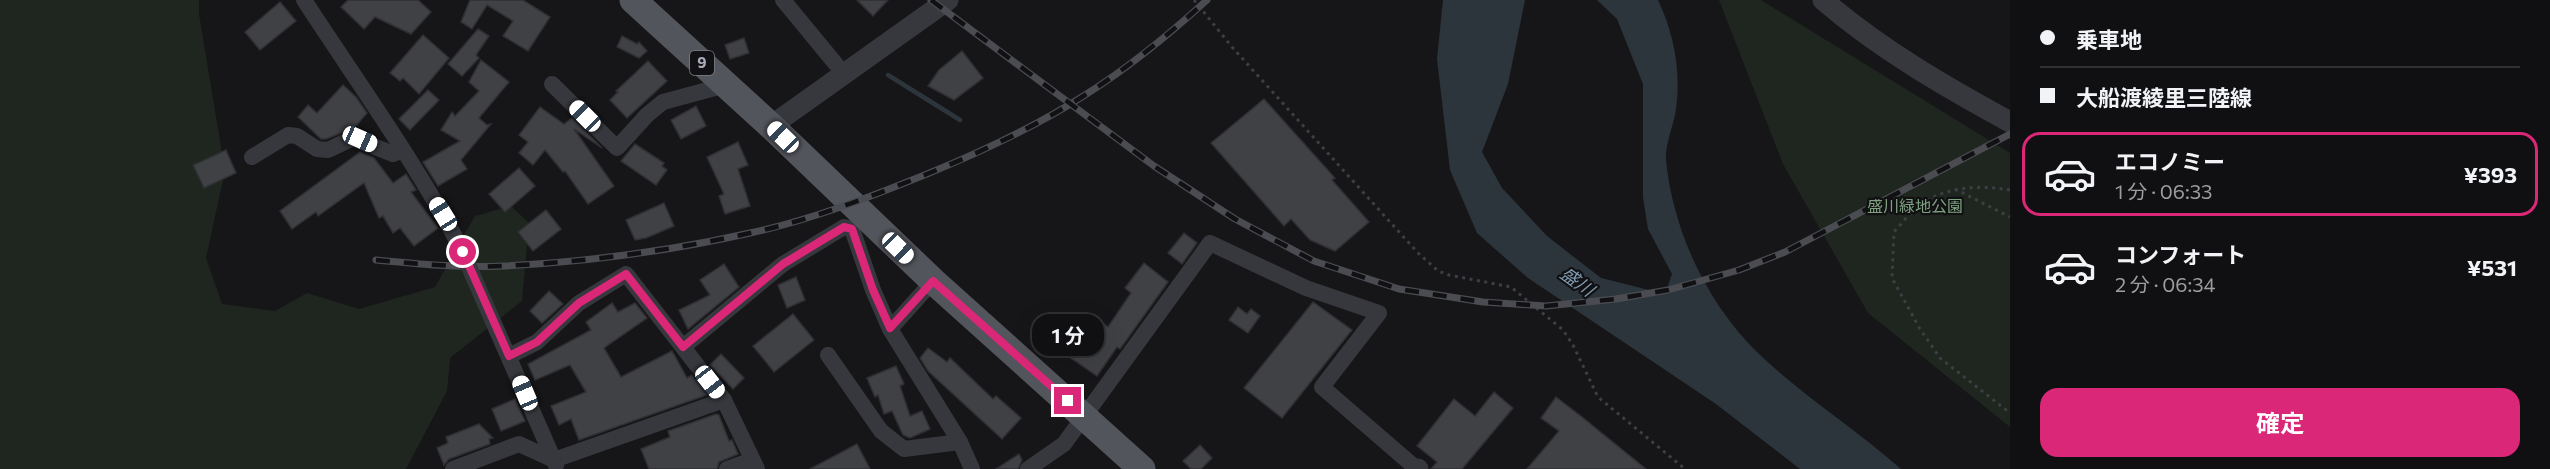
<!DOCTYPE html>
<html lang="ja">
<meta charset="utf-8">
<style>
:root{--surface:#101012;--page:#19191b;--text:#f1f3f6;--muted:#9c9d9f;--line:#303032;--accent:#db2777}
body{margin:0;font-family:Commissioner,"Noto Sans JP",sans-serif;background:var(--page);color:var(--text);height:100vh;display:flex;flex-direction:column;font-size:22px;white-space:nowrap}
*{box-sizing:border-box;margin:0}
p{font-size:20px;color:var(--muted)}
.icon{flex:none;width:33px;height:33px;fill:none;stroke:currentColor;stroke-width:2;stroke-linecap:round;stroke-linejoin:round}
.map{position:relative;flex:1;overflow:hidden}
.side{display:flex;flex-direction:column;background:var(--surface);width:540px}
.side>*{flex:none}
.hud{display:grid;align-content:center;height:132px;padding:0 30px;background:var(--surface)}
.end{position:absolute;width:27px;height:27px;margin:-14px;border:8px solid #db2777;background:#fff;box-shadow:0 0 0 3px #fff}
.from{border-radius:50%}
.bubble{position:absolute;height:42px;border-radius:18px;background:var(--surface);box-shadow:0 6px 24px #0002,0 0 0 2px var(--line);font-size:20px;font-weight:700;line-height:42px;text-align:center}
.car{position:absolute;width:18px;height:36px;margin:-18px -9px;border-radius:8px;box-shadow:0 0 4px 2px #0007;background:linear-gradient(#fff 24%,#345 0 40%,#fff 0 76%,#345 0 86%,#fff 0)}
.hud b{display:flex;align-items:center;gap:21px;height:57px;font-size:22px}
.hud b+b{border-top:2px solid var(--line)}
.hud i{width:15px;height:15px;background:var(--text)}
ul{padding:0;list-style:none}
li{display:flex;align-items:center;gap:18px;height:84px;margin:0 12px 9px;padding:0 18px;border:3px solid transparent;border-radius:18px}
li div{flex:1}
li b{display:block;font-size:22px}
li em{font-style:normal;font-weight:700}
li.on{border-color:var(--accent)}
li>.icon{width:54px;height:54px;stroke-width:1.5}
.primary-button{display:flex;gap:12px;margin-top:auto;padding:12px 30px}
.primary-button a{flex:1;height:69px;border-radius:18px;background:var(--accent);color:#fff;font-size:24px;font-weight:700;line-height:69px;text-align:center}
main{display:flex;flex:1;min-height:0}
.map>svg:first-child{display:block}
</style>
<main>
<div class="map">
<svg width="2010" height="469" viewBox="0 0 2010 469">
<rect width="100%" height="100%" fill="#161618"/>
<!-- green -->
<g fill="#1e261f">
<path d="M0,0H199V14L225,171L206,258L222,304L275,311L307,293L359,309L435,287L475,216L511,206L529,223L522,301L450,358L447,391L406,469H0Z"/>
<path d="M1719,0H1761L2010,153V427L1868,313L1783,164Z"/>
</g>
<!-- water -->
<path fill="#2c353c" d="M1443,0H1525L1508,84L1482,152L1502,188L1547,236L1601,278L1665,294L1672,274L1648,229L1643,197V84L1617,19L1597,0H1658C1675,36 1682,76 1675,115C1672,129 1665,146 1666,160C1673,231 1707,304 1759,354C1803,396 1856,429 1901,469H1800L1716,404L1528,278L1477,233L1450,170L1437,59Z"/>
<g fill="none" stroke-linecap="round" stroke-linejoin="round">
<!-- stream -->
<path stroke="#2c353c" stroke-width="4.5" d="M888,75L960,120"/>
</g>
<!-- building -->
<g fill="#404145" stroke="#303034" stroke-width="1.5">
<path d="M348,0H418L431,12L411,34L375,17L364,29L341,7Z"/>
<path d="M470,0H523L550,17L528,51L503,36L513,21L487,5L472,29L461,22Z"/>
<path d="M857,0H888L873,16Z"/>
<path d="M280,2L296,21L260,50L245,32Z"/>
<path d="M478,29L489,36L476,55L479,58L462,76L448,64Z"/>
<path d="M423,35L449,58L419,94L403,78L400,81L390,73Z"/>
<path d="M622,36L637,44L639,42L647,51L639,58L617,47Z"/>
<path d="M744,38L749,53L730,59L725,45Z"/>
<path d="M962,51L983,78L954,100L928,86L939,70Z"/>
<path d="M481,60L509,82L479,118L487,125L491,124L461,160L467,169L438,186L423,162L460,141L441,130L452,112L455,116L479,91L469,82Z"/>
<path d="M648,61L667,81L627,118L610,100L618,92L616,91Z"/>
<path d="M343,85L356,97L367,113L354,128L326,139H321L298,117L308,105L317,113Z"/>
<path d="M428,90L439,100L410,130L399,119Z"/>
<path d="M1264,99L1335,178L1332,180L1369,222L1335,251L1310,240L1291,219L1284,226L1211,143Z"/>
<path d="M696,106L706,126L681,139L671,120Z"/>
<path d="M540,107L564,124L572,118L602,148L574,129L614,186L588,204L565,171L563,172L545,150L533,165L519,153L528,142L519,135Z"/>
<path d="M738,142L748,165L738,169L750,206L725,214L719,196L724,194L707,157Z"/>
<path d="M635,144L664,163L662,166L667,170L656,185L621,161Z"/>
<path d="M226,150L236,173L204,188L193,165Z"/>
<path d="M360,152L374,158L393,183L406,174L416,190L411,192L438,228L414,246L400,228L393,233L383,216L379,218L364,183L318,216L316,212L292,229L280,211Z"/>
<path d="M519,168L535,186L505,212L489,194Z"/>
<path d="M664,203L674,226L646,238L635,240L626,220Z"/>
<path d="M546,210L561,229L533,251L518,232Z"/>
<path d="M1184,233L1197,243L1182,264L1168,253Z"/>
<path d="M1144,263L1168,282L1120,349L1117,347L1097,376L1065,354L1093,315L1108,327L1131,293L1125,288Z"/>
<path d="M724,264L739,287L688,329L679,310L710,295L700,280Z"/>
<path d="M796,277L805,300L787,308L778,285Z"/>
<path d="M549,291L563,304L542,323L530,311Z"/>
<path d="M1313,302L1352,330L1282,418L1244,388Z"/>
<path d="M612,303L618,312L635,303L647,318L604,348L621,377L672,351L687,378L692,375L707,395L579,440L571,419L559,425L551,406L586,392L570,365L535,380L528,364L591,330L586,322Z"/>
<path d="M1238,307L1247,314L1251,309L1260,316L1248,333L1229,320Z"/>
<path d="M793,314L814,340L774,372L753,346Z"/>
<path d="M928,348L947,362L950,358L993,399L996,396L1021,418L1002,439L928,371L920,358Z"/>
<path d="M721,354L744,378L733,389L710,365Z"/>
<path d="M896,366L904,384L900,386L910,416L922,411L930,429L910,438L903,435L892,411L884,414L878,395L875,397L867,378Z"/>
<path d="M1494,392L1513,408L1462,469H1431L1437,462L1417,446L1454,399L1475,416Z"/>
<path d="M1556,397L1582,417L1646,469H1527L1559,431L1541,418Z"/>
<path d="M515,399L525,421L501,431L492,409Z"/>
<path d="M716,414L719,415L729,441L732,440L738,454L719,462L717,469H649L641,449L670,437L668,431Z"/>
<path d="M479,424L493,438L489,439L490,444L449,459L444,465L437,448L448,443L446,437Z"/>
<path d="M857,444L870,469H810Z"/>
<path d="M1200,445L1212,458L1201,469H1191L1183,461Z"/>
<path d="M1019,454L1022,460L1018,469H996Z"/>
</g>
<g fill="none" stroke-linecap="round" stroke-linejoin="round">
<!-- path -->
<g stroke="#3d3f44" stroke-width="3" stroke-dasharray="3 4.5" stroke-linecap="butt">
<path d="M1194,0L1232,47L1418,253L1438,271L1449,275L1511,287L1563,330L1573,345L1598,397L1685,469"/>
<path d="M1955,189L2010,217"/>
<path d="M2010,190C1979,185 1947,186 1920,205C1911,212 1902,223 1894,232L1892,278L1920,329L1940,358L2010,413"/>
</g>
<!-- minor -->
<g stroke="#37383d" stroke-width="16">
<path d="M304,0C358,83 417,164 463,252"/>
<path d="M783,0L844,74"/>
<path d="M552,84L617,148L647,115L663,102L726,85"/>
<path d="M252,157L288,135L297,136L317,149L328,150L353,138L393,154L403,150"/>
<path d="M473,276L556,465"/>
<path d="M933,281L890,329L960,442L972,469"/>
<path d="M683,347L783,264L844,227L852,229L873,290L890,329"/>
<path d="M828,355L881,431L904,449L960,442"/>
<path d="M509,356L537,342L579,303L626,274L724,400L757,469"/>
<path d="M453,469L519,444L554,460L724,400"/>
<path d="M727,469L752,460"/>
<path d="M1028,469L1064,444L1210,243L1306,288L1379,313L1322,387L1417,469"/>
</g>
<!-- tertiary -->
<g stroke="#37383d" stroke-width="21">
<path d="M1823,0C1880,49 1944,86 2010,122"/>
<path d="M771,126L948,0"/>
<path d="M1417,469H1418"/>
</g>
<!-- primary -->
<path stroke="#53555c" stroke-width="27" d="M633,0L771,126L933,281L1142,469"/>
<!-- rail casing -->
<g stroke="#4a4c52" stroke-width="7">
<g id="rail">
<path d="M931,0L1154,166L1235,219L1314,261L1399,289L1483,302L1546,306L1616,299L1668,290L1739,270L1785,252L2010,134"/>
<path d="M376,260C418,264 461,268 503,266C585,262 670,251 750,233C811,220 870,197 927,174C981,152 1035,127 1085,95C1125,70 1172,32 1207,0"/>
</g>
</g>
<!-- rail -->
<use href="#rail" stroke="#111113" stroke-width="4.5" stroke-dasharray="14" stroke-linecap="butt"/>
<!-- minor-bridge -->
<path stroke="#37383d" stroke-width="16" d="M463,252L473,276"/>
</g>
<g fill="none" stroke-linecap="round" stroke-linejoin="round">
<!-- route -->
<path stroke="#db2777" stroke-width="8" d="M463,252L509,356L537,342L579,303L626,274L683,347L783,264L844,227L852,229L873,290L890,328L933,281L1068,401"/>
</g>
<g text-anchor="middle" stroke-width="4.5" stroke-linejoin="round" paint-order="stroke">
<!-- shield labels -->
<rect fill="#111113" stroke="#7b7e86" stroke-width="1.5" x="690" y="51" width="24" height="24" rx="4.5"/>
<g font-size="15" font-weight="bold" fill="#a8adb8">
<text x="702" y="68">9</text>
</g>
<!-- park labels -->
<g font-size="16" fill="#7fa381" stroke="#111113">
<text x="1915" y="212">盛川緑地公園</text>
</g>
<!-- water labels -->
<g font-size="18" font-style="italic" fill="#7f9bb3" stroke="#111113">
<text transform="translate(1577 282) rotate(36)" y="6">盛川</text>
</g>
</g>
</svg>
<i class="end from" style="left:463px;top:252px"></i>
<i class="end" style="left:1068px;top:401px"></i>
<div class="bubble" style="left:1032px;top:314px;width:72px">1 分</div>
<i class="car" style="left:585px;top:116px;rotate:315deg"></i>
<i class="car" style="left:783px;top:137px;rotate:314deg"></i>
<i class="car" style="left:360px;top:139px;rotate:114deg"></i>
<i class="car" style="left:443px;top:214px;rotate:328deg"></i>
<i class="car" style="left:898px;top:248px;rotate:134deg"></i>
<i class="car" style="left:710px;top:382px;rotate:142deg"></i>
<i class="car" style="left:525px;top:393px;rotate:337deg"></i>
</div>
<section class="side">
<div class="hud">
<b><i class="from"></i>乗車地</b>
<b><i></i>大船渡綾里三陸線</b>
</div>
<ul>
<li class="on"><svg class="icon" aria-label="car" viewBox="0 0 24 24"><path d="M5 17H2v-5l4-1 3-4h7l3 4 3 1v5h-3M9 17h6M6 11h13"/><circle cx="7" cy="17" r="2"/><circle cx="17" cy="17" r="2"/></svg><div><b>エコノミー</b><p>1 分 · 06:33</p></div><em>¥393</em></li>
<li><svg class="icon" aria-label="car" viewBox="0 0 24 24"><path d="M5 17H2v-5l4-1 3-4h7l3 4 3 1v5h-3M9 17h6M6 11h13"/><circle cx="7" cy="17" r="2"/><circle cx="17" cy="17" r="2"/></svg><div><b>コンフォート</b><p>2 分 · 06:34</p></div><em>¥531</em></li>
</ul>
<div class="primary-button"><a>確定</a></div>
</section>
</main>
